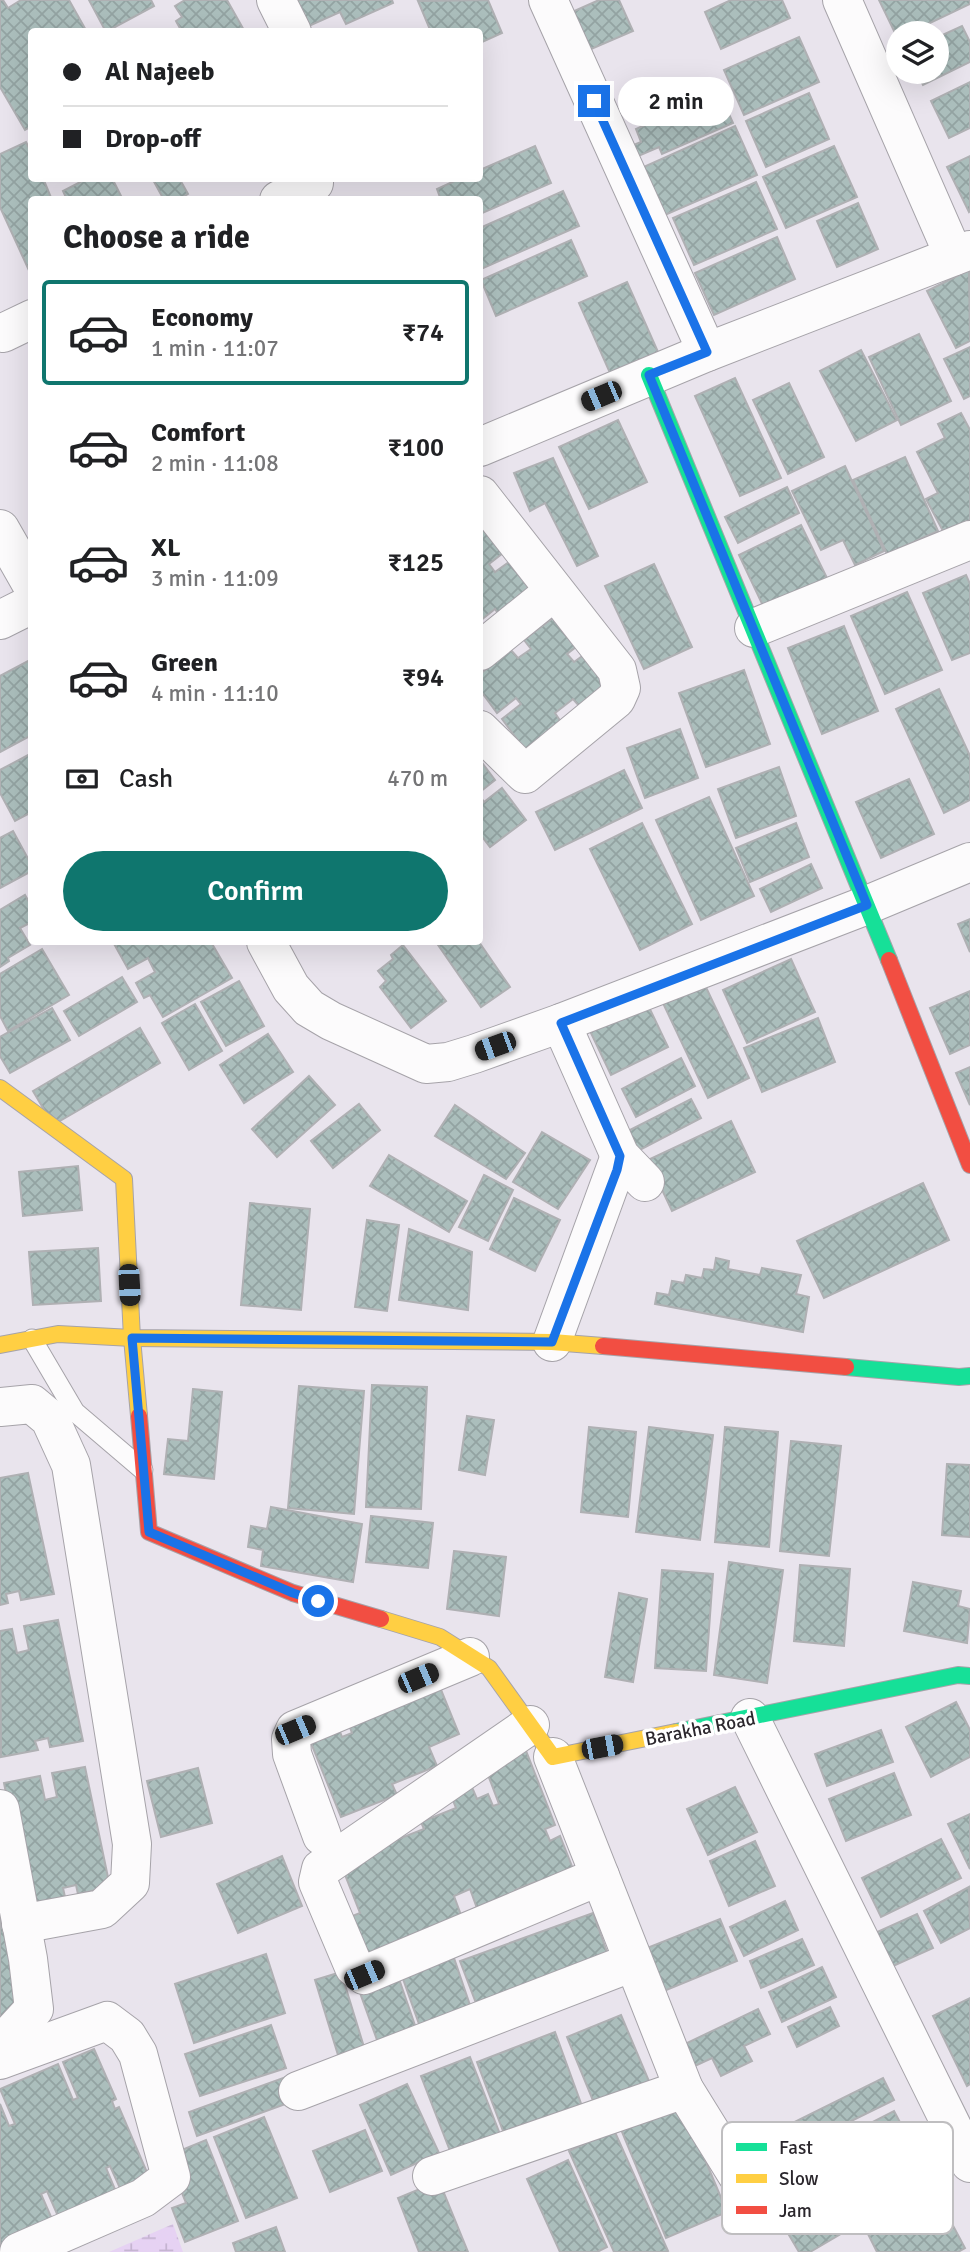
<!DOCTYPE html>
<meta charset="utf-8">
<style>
:root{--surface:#fff;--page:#f2f2f2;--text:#202124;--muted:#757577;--line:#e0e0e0;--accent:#0f766e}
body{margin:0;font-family:Signika,sans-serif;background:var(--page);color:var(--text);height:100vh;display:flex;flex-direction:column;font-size:26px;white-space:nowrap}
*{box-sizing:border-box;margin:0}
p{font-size:23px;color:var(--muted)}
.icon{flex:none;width:38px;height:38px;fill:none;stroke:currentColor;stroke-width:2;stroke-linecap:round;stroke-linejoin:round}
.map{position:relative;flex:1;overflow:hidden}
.panel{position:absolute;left:28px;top:196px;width:455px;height:749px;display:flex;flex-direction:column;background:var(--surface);border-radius:7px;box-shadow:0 7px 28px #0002}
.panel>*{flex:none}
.banner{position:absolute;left:28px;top:28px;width:455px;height:154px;border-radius:7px;box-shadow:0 7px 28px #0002;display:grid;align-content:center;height:154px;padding:0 35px;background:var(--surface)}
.fabs{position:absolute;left:886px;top:21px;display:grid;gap:14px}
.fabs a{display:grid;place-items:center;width:63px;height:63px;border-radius:50%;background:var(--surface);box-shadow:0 7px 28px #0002;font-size:35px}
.end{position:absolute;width:32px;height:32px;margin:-16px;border:9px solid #1a73e8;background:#fff;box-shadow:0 0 0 4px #fff}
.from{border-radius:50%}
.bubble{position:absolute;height:49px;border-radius:24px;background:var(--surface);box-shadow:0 7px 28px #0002;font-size:23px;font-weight:600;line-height:49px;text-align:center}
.car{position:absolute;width:21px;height:42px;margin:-21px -10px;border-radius:9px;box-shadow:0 0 5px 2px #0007;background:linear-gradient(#222 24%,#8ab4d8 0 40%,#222 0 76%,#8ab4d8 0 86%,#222 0)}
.banner b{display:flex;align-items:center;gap:24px;height:66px;font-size:26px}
.banner b+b{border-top:2px solid var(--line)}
.banner i{width:18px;height:18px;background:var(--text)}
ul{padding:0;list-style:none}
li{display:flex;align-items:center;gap:21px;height:105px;margin:0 14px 10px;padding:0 21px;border:4px solid transparent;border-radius:7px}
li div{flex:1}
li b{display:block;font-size:26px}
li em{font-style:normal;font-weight:600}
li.on{border-color:var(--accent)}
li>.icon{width:63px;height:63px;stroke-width:1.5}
h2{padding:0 35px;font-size:32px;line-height:84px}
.pay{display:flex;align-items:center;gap:18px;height:77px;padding:0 35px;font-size:26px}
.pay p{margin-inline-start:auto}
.button{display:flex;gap:14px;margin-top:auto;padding:14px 35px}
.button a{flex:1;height:80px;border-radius:42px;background:var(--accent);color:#fff;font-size:28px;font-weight:600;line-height:80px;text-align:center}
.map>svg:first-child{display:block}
</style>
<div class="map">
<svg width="970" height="2252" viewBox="0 0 970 2252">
<defs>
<pattern id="wetland-marsh" width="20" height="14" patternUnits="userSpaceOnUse" patternTransform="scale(1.75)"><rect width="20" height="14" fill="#e6d2f3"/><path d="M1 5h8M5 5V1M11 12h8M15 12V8" fill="none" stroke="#c5b4d1"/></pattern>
<pattern id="building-cross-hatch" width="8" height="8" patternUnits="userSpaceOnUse" patternTransform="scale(1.75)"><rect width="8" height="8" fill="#abbebc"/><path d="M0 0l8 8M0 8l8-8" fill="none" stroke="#93a3a2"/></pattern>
</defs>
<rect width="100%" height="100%" fill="#e9e4ed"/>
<!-- wetland -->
<path fill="url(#wetland-marsh)" d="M173,2224L183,2252H109Z"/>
<!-- building -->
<g fill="url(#building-cross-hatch)" stroke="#afb0b3" stroke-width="2">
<path d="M0,0H3L8,8L21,0H69L87,32H32V126L25,130L0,87Z"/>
<path d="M89,0H151L154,6L106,32Z"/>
<path d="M185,0H227L245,32H182L176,21L182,17L175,6Z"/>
<path d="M287,0H392L393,3L346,24L340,12L300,30Z"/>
<path d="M488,0L502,33L480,43V32H431L418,1Z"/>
<path d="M599,0H619L633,31L589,50L572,12Z"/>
<path d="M731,0H782L790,18L721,49L705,12Z"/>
<path d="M879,0H970V4L909,33H898V39Z"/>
<path d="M962,26L970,42V62L923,85L917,72H936V38Z"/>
<path d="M799,37L819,82L744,115L724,70Z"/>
<path d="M970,82V128L949,138L931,101Z"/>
<path d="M716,85L733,123L662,154L659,147L636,157L631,146L641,142L636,129L656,120L653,113Z"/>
<path d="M809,93L829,139L766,167L746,121Z"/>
<path d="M735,126L757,175L658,218L637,170Z"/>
<path d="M26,142L32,154V178H43L52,200H32V277L0,207V154Z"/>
<path d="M535,146L551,183L480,214V200H441L437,189L461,178H480V170Z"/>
<path d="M834,146L857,197L786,228L763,177Z"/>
<path d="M970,156V211L969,212L947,167Z"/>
<path d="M88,178H112L123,200H67L63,191Z"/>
<path d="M152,178H179L188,194L178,200H164Z"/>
<path d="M756,182L777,229L694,265L673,218Z"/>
<path d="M563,191L579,226L481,269L480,228Z"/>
<path d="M858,203L878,249L837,267L817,221Z"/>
<path d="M777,237L795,279L714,315L695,273Z"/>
<path d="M571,240L587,276L496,316L481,280Z"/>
<path d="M969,270L970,341L956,348L927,291Z"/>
<path d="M627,282L658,352L610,373L579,303Z"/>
<path d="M919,334L951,401L901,425L869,357Z"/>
<path d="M970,347V396L964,399L944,359Z"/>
<path d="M861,350L897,420L856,441L820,371Z"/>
<path d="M735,378L781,478L740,496L695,396Z"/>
<path d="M789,383L824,457L788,474L753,400Z"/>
<path d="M961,413L970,430V520L944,533L926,499L938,493L917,452L945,438L938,424Z"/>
<path d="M618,420L647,482L589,509L559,447Z"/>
<path d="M905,457L938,531L887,554L853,480Z"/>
<path d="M553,458L598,556L577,566L545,503L530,511L514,473Z"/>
<path d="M845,466L884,551L855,565L843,540L821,550L792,491Z"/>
<path d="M787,487L799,513L738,543L725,517Z"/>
<path d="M480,524L507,550L489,564L495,572L513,559L537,590L501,618L495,609L480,621Z"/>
<path d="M801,525L827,578L764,608L739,555Z"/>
<path d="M654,564L692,647L644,669L605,586Z"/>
<path d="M966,575L970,584V653L952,660L923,593Z"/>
<path d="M907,592L942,670L885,694L851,616Z"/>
<path d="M562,611L585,640L567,654L574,662L592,649L616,680L580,707L573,699L555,713L561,722L525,750L502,719L521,704L516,698L497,713L480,690V674L511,650L518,658L531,649L524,640Z"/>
<path d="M844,626L878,711L822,734L788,648Z"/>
<path d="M32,659V735L0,752V676Z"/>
<path d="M744,670L770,744L706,767L679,693Z"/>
<path d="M939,689L970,756V800L944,813L896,709Z"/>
<path d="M680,729L698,778L645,798L627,748Z"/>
<path d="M32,753V812L15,821L0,793V770Z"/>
<path d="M480,760L495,780L480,792Z"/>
<path d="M779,767L796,816L736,838L718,789Z"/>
<path d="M624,770L642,808L555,850L536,812Z"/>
<path d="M909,779L934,834L881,858L856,802Z"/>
<path d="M502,788L526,820L490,847L483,838L480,841V796L484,802Z"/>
<path d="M709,797L754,896L701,920L656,820Z"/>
<path d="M642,823L692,924L640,950L590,849Z"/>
<path d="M796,823L809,857L750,882L736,848Z"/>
<path d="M13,831L32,866V871L0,888V838Z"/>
<path d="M811,864L822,888L771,912L760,889Z"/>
<path d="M25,895L32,907V922L20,928L30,945L8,958L9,961L0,967V910Z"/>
<path d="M970,919V952L958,924Z"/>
<path d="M113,942H211L232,978L163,1017L150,995L144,998L136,983L155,972L148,958L128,969Z"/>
<path d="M436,942H479L510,987L481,1007Z"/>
<path d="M403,945L446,1001L411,1028L380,987L386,981L378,971L393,959L391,955Z"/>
<path d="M42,949L69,995L8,1031L0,1016V974Z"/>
<path d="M791,959L815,1012L747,1043L723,990Z"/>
<path d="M122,977L137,1002L79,1036L64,1011Z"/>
<path d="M239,981L264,1026L226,1046L201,1002Z"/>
<path d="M703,981L749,1078L708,1098L662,1001Z"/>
<path d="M970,991V1045L950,1054L930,1008Z"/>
<path d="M647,1003L668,1047L611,1075L590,1031Z"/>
<path d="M195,1004L222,1051L189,1070L162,1023Z"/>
<path d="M52,1008L70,1040L10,1073L0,1056V1037Z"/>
<path d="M818,1018L835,1062L762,1092L744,1048Z"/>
<path d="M140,1028L160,1063L53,1125L33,1091Z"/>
<path d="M268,1034L293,1072L244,1103L220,1065Z"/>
<path d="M681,1058L695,1086L636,1117L622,1089Z"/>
<path d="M970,1067V1105L956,1073Z"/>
<path d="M309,1076L335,1105L277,1157L252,1129Z"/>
<path d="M691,1099L701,1118L636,1152L626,1132Z"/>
<path d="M359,1104L380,1130L333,1168L311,1141Z"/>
<path d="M455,1105L525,1153L506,1179L435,1136Z"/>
<path d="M731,1121L755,1172L672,1211L648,1160Z"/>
<path d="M542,1132L590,1160L558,1209L513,1182Z"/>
<path d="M389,1155L467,1201L449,1232L370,1186Z"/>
<path d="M78,1166L82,1210L23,1216L19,1172Z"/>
<path d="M484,1175L513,1190L488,1241L459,1227Z"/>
<path d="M923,1183L949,1240L824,1298L797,1241Z"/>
<path d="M514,1198L560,1220L535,1271L490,1249Z"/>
<path d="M250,1203L310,1209L301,1310L241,1305Z"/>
<path d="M367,1220L399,1225L387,1311L355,1307Z"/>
<path d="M409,1229L472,1252L468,1310L399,1300Z"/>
<path d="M98,1248L101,1301L33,1305L29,1252Z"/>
<path d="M716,1258L729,1261L728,1269L760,1275L762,1268L801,1275L796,1294L809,1297L803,1332L655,1304L657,1293L669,1295L672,1281L684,1283L686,1275L702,1278L704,1269L714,1270Z"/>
<path d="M372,1385L427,1387L421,1509L366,1507Z"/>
<path d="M299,1386L364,1391L354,1514L288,1508Z"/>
<path d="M193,1389L222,1392L214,1479L164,1474L168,1439L188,1441Z"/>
<path d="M467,1416L494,1420L485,1475L459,1470Z"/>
<path d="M589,1427L636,1432L628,1517L581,1512Z"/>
<path d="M649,1427L713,1435L700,1540L636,1532Z"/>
<path d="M725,1427L778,1432L769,1547L715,1542Z"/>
<path d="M791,1441L841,1446L829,1556L780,1551Z"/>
<path d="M947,1464L970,1465V1537L942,1535Z"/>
<path d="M28,1473L54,1594L21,1600L19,1591L6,1594L8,1603L0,1605V1478Z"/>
<path d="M271,1507L362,1524L353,1582L261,1566L263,1550L248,1547L251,1526L267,1529Z"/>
<path d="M371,1516L433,1523L428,1568L366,1562Z"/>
<path d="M454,1551L506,1557L499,1616L447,1609Z"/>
<path d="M729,1562L783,1570L767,1683L714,1675Z"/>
<path d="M800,1565L850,1569L844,1646L794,1641Z"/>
<path d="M662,1570L713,1574L706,1671L655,1668Z"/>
<path d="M913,1582L961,1591L958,1606L970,1609L967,1643L904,1631Z"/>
<path d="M619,1593L647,1599L633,1682L605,1677Z"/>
<path d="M58,1620L83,1741L50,1747L48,1738L35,1741L38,1750L1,1757L0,1631L12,1629L17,1653L29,1650L24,1626Z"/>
<path d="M437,1680L459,1734L429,1747L437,1766L392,1784L397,1795L341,1817L307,1733L336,1721L342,1737L352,1733L346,1717Z"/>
<path d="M956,1702L970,1730V1757L931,1777L906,1727Z"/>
<path d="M881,1730L893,1762L827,1786L815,1754Z"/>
<path d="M523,1743L555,1825L545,1829L550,1841L560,1836L577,1879L535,1882L515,1890L519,1902L478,1911L470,1889L454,1896L461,1915L368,1962L350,1917L360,1913L340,1862L424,1829L421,1822L456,1808L450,1793L471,1785L477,1799L488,1794L493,1806L499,1804L482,1759Z"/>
<path d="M85,1767L110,1887L78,1894L76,1885L63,1888L65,1897L28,1904L4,1783L40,1776L45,1800L57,1797L52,1773Z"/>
<path d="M198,1768L212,1823L161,1837L147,1781Z"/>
<path d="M894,1773L911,1815L846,1841L829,1799Z"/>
<path d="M735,1787L757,1832L708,1855L687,1809Z"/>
<path d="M970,1814V1869L948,1824Z"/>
<path d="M941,1839L961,1878L881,1917L862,1878Z"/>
<path d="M755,1841L775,1886L729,1906L710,1861Z"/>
<path d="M282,1856L302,1906L238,1933L217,1884Z"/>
<path d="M969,1887L970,1928L941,1943L924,1911Z"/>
<path d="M0,1895L25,2016L0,2021Z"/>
<path d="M785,1901L798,1930L744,1956L730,1927Z"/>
<path d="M593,1913L611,1963L479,2011L460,1961Z"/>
<path d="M917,1914L933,1948L891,1967L875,1933Z"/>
<path d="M720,1919L737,1961L664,1991L647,1948Z"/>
<path d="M802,1939L814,1965L761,1988L750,1961Z"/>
<path d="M266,1954L285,2013L194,2043L175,1984Z"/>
<path d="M454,1958L475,2020L424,2038L402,1976Z"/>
<path d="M822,1967L836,1997L782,2022L769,1992Z"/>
<path d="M341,1972L364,2047L338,2055L315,1980Z"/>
<path d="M398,1976L419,2037L381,2051L359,1990Z"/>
<path d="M970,1998V2084L967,2086L933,2016Z"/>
<path d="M830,2007L839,2026L797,2047L788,2027Z"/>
<path d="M758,2009L770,2034L744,2046L752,2061L721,2076L712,2058L695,2066L685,2044Z"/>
<path d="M621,2015L651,2086L596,2108L567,2037Z"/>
<path d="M271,2025L286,2068L200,2096L185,2054Z"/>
<path d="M555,2032L583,2109L506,2139L477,2062Z"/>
<path d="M94,2049L116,2099L112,2101L115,2109L119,2107L152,2184L124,2197L110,2166L106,2168L119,2199L61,2223L47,2191L41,2194L55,2226H31L15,2233L19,2242L0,2249V2104L9,2126L15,2124L0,2089L58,2064L73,2100L78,2098L63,2062Z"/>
<path d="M470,2057L501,2137L452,2156L421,2076Z"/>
<path d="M286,2077L294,2101L197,2136L189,2112Z"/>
<path d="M883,2078L894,2100L768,2162L758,2140Z"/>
<path d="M407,2084L439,2153L391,2175L360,2105Z"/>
<path d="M681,2102L727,2212L666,2238L620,2127Z"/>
<path d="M894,2111L911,2143L828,2185L812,2153Z"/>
<path d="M264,2117L297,2198L246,2218L214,2137Z"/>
<path d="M365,2130L382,2171L330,2192L313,2151Z"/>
<path d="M614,2130L668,2251L665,2252H614L569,2151Z"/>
<path d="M206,2140L238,2221L185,2242L172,2208L186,2203L167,2156Z"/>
<path d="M568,2160L607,2247L597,2252H560L527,2179Z"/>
<path d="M439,2181L468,2252H419L398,2198Z"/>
<path d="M824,2192L846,2231L810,2252H799L779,2218Z"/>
<path d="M935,2192L965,2248L958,2252H877L865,2228Z"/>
<path d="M276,2227L285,2252H236L233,2243Z"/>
</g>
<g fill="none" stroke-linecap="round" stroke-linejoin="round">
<!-- lane casing -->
<g stroke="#a6a3a9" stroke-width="21">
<path id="lane" d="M32,1339L75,1412L143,1470"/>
</g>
<!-- street casing -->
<g stroke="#a6a3a9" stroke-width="40">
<g id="street">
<path d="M276,0L292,32"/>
<path d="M548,0L707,352"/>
<path d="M842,0L954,256"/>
<path d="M279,200L314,183"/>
<path d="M3,333L32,319"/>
<path d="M480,447L707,352L970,250"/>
<path d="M480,495L617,670L621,688L616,699L525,774L480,730"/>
<path d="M0,529L32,585"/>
<path d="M0,620L32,604"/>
<path d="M754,628L970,540"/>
<path d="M480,651L553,592"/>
<path d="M266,942L291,988L309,1008L331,1021L426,1064L448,1062L474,1054L561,1023L867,905L970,862"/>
<path d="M561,1023L620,1156L645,1182"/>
<path d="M552,1342L620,1156"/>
<path d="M0,1407L32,1404L50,1419L71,1465L132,1844L130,1883L102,1909L21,1924"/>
<path d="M750,1718L970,2163"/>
<path d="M530,1725L321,1869L318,1882L354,1967L364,1975L600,1876"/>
<path d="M553,1757L684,2089L754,2202"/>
<path d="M0,1809L28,1959L34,2009L9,2036L0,2037"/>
<path d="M322,1836L292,1754L291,1739L295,1730L470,1657"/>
<path d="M0,2060L107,2021L127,2036L138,2054L171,2177L143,2198L19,2252"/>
<path d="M298,2091L633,1962"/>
<path d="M432,2176L684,2089"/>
</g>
</g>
<!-- fast casing -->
<g stroke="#a6a3a9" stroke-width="18">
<g id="fast">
<path d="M649,375L889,960"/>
<path d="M846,1367L959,1377L970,1376"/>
<path d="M676,1732L958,1675L970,1676"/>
</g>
</g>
<!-- slow casing -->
<g stroke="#a6a3a9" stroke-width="18">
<g id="slow">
<path d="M0,1088L124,1179L132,1338L139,1416"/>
<path d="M0,1345L58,1334L132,1338L552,1342L603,1346"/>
<path d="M381,1619L440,1637L489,1668L553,1757L676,1732"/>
</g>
</g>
<!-- jam casing -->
<g stroke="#a6a3a9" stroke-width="18">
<g id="jam">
<path d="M889,960L970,1165"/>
<path d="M603,1346L846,1367"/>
<path d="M139,1416L149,1532L293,1593L381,1619"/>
</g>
</g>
<!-- lane -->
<use href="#lane" stroke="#fcfbfc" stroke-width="19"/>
<!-- street -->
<use href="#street" stroke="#fcfbfc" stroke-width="38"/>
<!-- fast -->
<use href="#fast" stroke="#16e098" stroke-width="16"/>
<!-- slow -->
<use href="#slow" stroke="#ffcf43" stroke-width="16"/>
<!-- jam -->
<use href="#jam" stroke="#f24e42" stroke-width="16"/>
</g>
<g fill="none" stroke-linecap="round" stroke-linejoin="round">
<!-- route -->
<path stroke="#1a73e8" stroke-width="9" d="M318,1601L293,1593L149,1532L132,1338L552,1342L617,1170L620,1156L561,1023L867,905L649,375L707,352L594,101"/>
</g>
<g text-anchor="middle" stroke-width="7" stroke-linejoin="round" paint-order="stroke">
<!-- street labels -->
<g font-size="19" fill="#2b272d" stroke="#fff">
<text transform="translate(700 1728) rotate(-11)" y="7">Barakha Road</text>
</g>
</g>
<!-- legend -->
<rect x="722" y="2122" width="231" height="112" rx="10" fill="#fff" stroke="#bfbec0" stroke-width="2"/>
<rect x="736" y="2143" width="31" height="8" fill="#16e098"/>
<rect x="736" y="2174" width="31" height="9" fill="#ffcf43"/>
<rect x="736" y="2206" width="31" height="8" fill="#f24e42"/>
<g font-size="19" fill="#2b272d">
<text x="779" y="2154">Fast</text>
<text x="779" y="2185">Slow</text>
<text x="779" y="2217">Jam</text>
</g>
</svg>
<div class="fabs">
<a><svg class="icon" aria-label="layers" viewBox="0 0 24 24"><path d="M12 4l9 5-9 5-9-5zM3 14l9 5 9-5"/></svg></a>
</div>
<i class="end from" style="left:318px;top:1601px"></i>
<i class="end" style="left:594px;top:101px"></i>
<div class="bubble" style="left:618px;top:77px;width:116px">2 min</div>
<i class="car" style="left:601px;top:396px;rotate:247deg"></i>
<i class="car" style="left:495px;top:1046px;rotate:250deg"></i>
<i class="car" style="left:129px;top:1285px;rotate:177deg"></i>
<i class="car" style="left:418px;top:1678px;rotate:67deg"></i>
<i class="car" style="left:295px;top:1730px;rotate:67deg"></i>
<i class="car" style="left:602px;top:1747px;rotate:79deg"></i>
<i class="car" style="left:364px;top:1975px;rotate:67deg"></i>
<div class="banner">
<b><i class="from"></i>Al Najeeb</b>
<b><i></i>Drop-off</b>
</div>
<section class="panel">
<h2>Choose a ride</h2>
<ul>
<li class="on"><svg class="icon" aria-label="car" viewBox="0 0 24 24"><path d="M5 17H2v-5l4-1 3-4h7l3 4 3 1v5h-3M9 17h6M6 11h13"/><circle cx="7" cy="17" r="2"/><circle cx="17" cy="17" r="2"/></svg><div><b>Economy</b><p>1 min · 11:07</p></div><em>₹74</em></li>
<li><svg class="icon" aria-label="car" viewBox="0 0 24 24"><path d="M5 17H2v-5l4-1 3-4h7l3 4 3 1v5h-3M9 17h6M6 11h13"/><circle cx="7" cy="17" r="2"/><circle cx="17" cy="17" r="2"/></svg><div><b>Comfort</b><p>2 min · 11:08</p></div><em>₹100</em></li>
<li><svg class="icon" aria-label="car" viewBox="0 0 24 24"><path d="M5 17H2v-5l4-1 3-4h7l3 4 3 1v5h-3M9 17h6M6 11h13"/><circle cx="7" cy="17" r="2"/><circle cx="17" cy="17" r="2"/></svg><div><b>XL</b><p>3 min · 11:09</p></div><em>₹125</em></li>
<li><svg class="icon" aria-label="car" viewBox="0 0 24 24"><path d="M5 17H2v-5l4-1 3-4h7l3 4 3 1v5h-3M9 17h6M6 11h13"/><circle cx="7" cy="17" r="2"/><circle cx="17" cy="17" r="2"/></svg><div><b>Green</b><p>4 min · 11:10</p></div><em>₹94</em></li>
</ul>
<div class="pay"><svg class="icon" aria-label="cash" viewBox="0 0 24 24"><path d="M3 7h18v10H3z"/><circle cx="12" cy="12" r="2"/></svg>Cash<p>470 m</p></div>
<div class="button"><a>Confirm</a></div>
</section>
</div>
